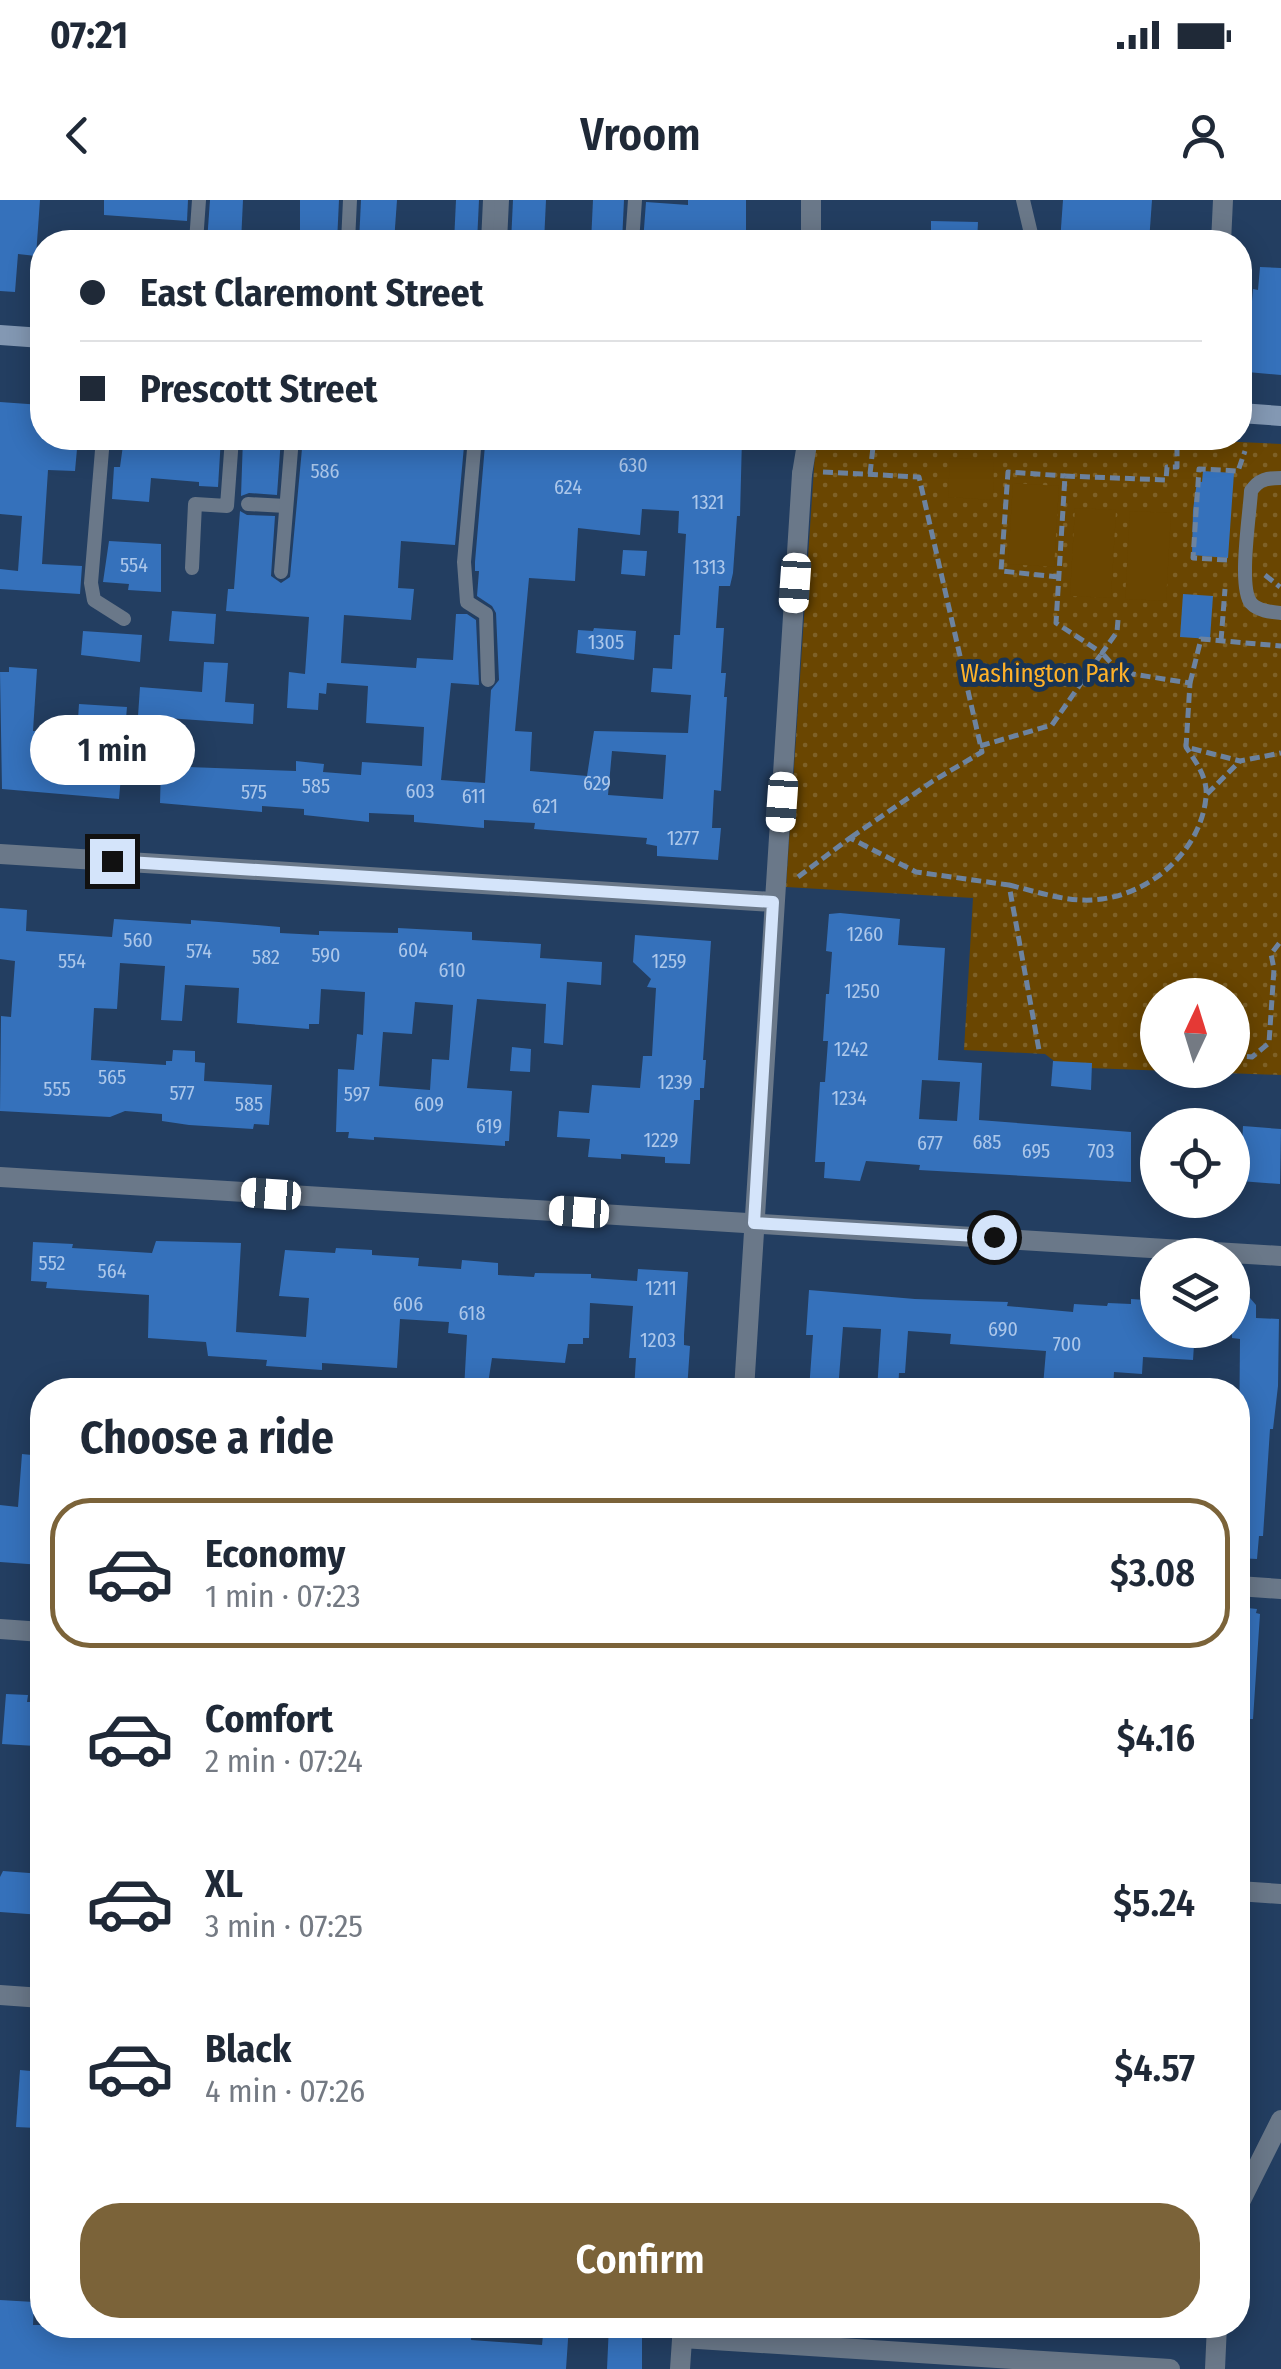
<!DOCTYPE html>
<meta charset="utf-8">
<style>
:root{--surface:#fff;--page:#f6f6f7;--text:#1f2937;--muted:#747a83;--line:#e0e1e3;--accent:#7b6339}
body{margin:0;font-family:"Fira Sans Condensed",sans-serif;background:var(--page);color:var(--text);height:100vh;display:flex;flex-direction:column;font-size:38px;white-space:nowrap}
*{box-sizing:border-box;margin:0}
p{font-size:32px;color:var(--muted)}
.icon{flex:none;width:55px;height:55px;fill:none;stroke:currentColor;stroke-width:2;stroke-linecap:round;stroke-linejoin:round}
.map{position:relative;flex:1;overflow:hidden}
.drawer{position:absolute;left:30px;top:1178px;width:1220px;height:960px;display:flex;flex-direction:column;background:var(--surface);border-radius:40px;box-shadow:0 5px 25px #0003}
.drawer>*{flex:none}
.hud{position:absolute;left:30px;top:30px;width:1222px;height:220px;border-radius:40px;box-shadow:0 5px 25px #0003;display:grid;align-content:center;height:220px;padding:0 50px;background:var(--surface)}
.needle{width:65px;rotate:4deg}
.tools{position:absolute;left:1140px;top:778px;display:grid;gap:20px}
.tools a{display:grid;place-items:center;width:110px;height:110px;border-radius:50%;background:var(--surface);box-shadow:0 5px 25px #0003;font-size:50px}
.end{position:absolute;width:45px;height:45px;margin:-22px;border:12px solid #d4e4fa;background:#111;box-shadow:0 0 0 5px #111}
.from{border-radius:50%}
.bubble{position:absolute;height:70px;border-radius:35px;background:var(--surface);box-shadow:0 5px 25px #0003;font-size:32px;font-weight:600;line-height:70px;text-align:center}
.car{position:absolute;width:30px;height:60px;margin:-30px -15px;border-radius:12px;box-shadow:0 0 8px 2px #0007;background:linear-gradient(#fff 24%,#345 0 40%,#fff 0 76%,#345 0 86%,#fff 0)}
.hud b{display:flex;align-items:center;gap:35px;height:95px;font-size:38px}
.hud b+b{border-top:2px solid var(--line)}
.hud i{width:25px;height:25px;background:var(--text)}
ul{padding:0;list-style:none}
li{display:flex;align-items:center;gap:30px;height:150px;margin:0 20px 15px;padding:0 30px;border:5px solid transparent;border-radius:40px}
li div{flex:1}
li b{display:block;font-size:38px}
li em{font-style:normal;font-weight:600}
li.current{border-color:var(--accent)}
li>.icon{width:90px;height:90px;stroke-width:1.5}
h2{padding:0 50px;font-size:45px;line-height:120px}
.primary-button{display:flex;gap:20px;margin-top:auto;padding:20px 50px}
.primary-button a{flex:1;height:115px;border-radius:40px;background:var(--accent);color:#fff;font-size:40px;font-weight:600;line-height:115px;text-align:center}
.status{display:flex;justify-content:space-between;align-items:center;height:70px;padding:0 50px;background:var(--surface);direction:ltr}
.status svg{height:28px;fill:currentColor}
header{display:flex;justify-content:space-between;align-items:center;height:130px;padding:0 50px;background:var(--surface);font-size:45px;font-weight:600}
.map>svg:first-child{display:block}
</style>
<div class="status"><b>07:21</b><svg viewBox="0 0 49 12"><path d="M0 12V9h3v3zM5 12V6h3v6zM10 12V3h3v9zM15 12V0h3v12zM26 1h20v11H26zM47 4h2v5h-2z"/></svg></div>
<header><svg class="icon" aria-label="back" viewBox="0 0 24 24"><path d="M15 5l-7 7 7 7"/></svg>Vroom<svg class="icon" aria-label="person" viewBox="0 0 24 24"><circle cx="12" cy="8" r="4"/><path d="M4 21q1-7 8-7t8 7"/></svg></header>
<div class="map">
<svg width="1281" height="2169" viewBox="0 0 1281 2169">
<defs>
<pattern id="grass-dots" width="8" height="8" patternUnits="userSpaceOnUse" patternTransform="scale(2.5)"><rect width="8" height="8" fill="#6a4601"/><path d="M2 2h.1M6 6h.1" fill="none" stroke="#7e6127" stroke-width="1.8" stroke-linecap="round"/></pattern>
</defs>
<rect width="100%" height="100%" fill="#233e61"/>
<!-- grass -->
<path fill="url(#grass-dots)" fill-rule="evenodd" d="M816,238H1153L1281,244V875L1062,867L1045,854L964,850L973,698L786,687ZM1158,795H1232V870H1158Z"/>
<!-- garden -->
<g fill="#6a4601">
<path d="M950,258L994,260L993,300L948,297Z"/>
<path d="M1013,283L1059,286L1054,367L1008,364Z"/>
<path d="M1075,308L1116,310L1111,398L1070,396Z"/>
<path d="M1130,311L1171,313L1166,401L1125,399Z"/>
</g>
<!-- building -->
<g fill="#3571bb" fill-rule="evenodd">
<path d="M0,0H40L36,56L18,54L15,92L0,91Z"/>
<path d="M104,0H188L187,21L104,15Z"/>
<path d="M210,0H243L241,42H207Z"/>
<path d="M300,0H339L337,42H300Z"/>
<path d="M361,0H397L394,42H359Z"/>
<path d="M456,0H479L477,42H454Z"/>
<path d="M513,0H546L544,42H511Z"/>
<path d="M593,0H624L622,42H591Z"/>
<path d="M688,0H746V42H643L646,2L688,5Z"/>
<path d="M1063,0H1152L1149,42H1060Z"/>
<path d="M931,21L978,22L977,42H931Z"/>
<path d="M1260,67L1281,68V175L1247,172L1248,167H1244L1248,101H1252L1253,89L1258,90Z"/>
<path d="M0,202L42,205V238H78L75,271L48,270L42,364L82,366L80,394L0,389V369L18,371L22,316L0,314Z"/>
<path d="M124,238H221L218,287L199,286V282L151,278L149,302L112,299L114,267H120Z"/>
<path d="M243,238H281L277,295L249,293L241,296Z"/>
<path d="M303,238H405V242L464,246L455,345L401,341L398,388L414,389L411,420L344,415L341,463L416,468L417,458L453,460L456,414H467L476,420L479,485L451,483L441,580L485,583L491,490L499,480L496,413L492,406L477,396L479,371H475V362L485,245H492V238H742L740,316H737L733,373L730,386H719L716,428H724L721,473H726L724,497H727L721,591L714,590L712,628H721L718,660L657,656V646L646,644L647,638L534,629L535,623L484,620V628L414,622V615L369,613V622L304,615V609L262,606V612L160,603L161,566L296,571V561L324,564L323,572L361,575L362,562L422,566L424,527L366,523L368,486L327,483L326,494L319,493L318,510L287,508L289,472L305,474L309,417L226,411L228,389H234L240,311L247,315L275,316L271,376L281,383L290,377ZM642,309L679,311L678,333L686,334L680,435H674L672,469L653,468L651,492L691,495L688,533L594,531L587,576L530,571L532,532L515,531L529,378L575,381L578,328L640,335ZM612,551L666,555L663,599L608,595Z"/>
<path d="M1203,271L1234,273L1228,358L1192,355L1193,310L1197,281L1202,282Z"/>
<path d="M109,341L161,344V392L128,390L129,384L103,382Z"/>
<path d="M623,350L647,351L645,376L621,374Z"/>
<path d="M1183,394L1213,396L1210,439L1180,437Z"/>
<path d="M172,411L216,414L214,444L169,441Z"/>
<path d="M594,428L636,431L634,460L576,453L578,430L593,431Z"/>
<path d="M83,431L142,435L140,462L81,455Z"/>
<path d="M204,462L228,463L225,502L254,504L253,524L138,516L140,487L202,492Z"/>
<path d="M9,467L37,469L33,531L77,534L79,504L127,507L119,599L2,589L0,472H9Z"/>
<path d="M0,708L27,710L26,731L112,737L114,719L191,724V720L219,722L280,727V733L319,735V731L398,733V728L472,732V740L541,744L540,758L602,762L601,785L567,782L563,845L544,843L546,804L477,799L467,888L512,891L509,941H505V946L374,937V940L348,938L349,932H336L338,869L354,870L357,834L363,835L365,792L321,789L319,824H309V829L237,823L239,788L185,785L182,821L161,820L165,766L120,763L117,809L94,808L91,860L166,865V861H172L173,850L195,851V862L205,863L204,881L272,885L269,925L254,924L253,929L189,925L162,921V914L125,911L110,917L0,911L1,816L11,817L15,761L0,759ZM415,802L453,805L449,860L432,859L430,890L379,886L383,832L412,834Z"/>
<path d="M840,713L900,719L898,745L945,748L938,860L982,863L979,920L1131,932V982L919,970L920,965L866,961L860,981L824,978L825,962H815L820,882H825L828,841H823L826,794H829L832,752L826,751L829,714ZM922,880L960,882L957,921L919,919Z"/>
<path d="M635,735L711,741L703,860H706L704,888H700V900H694L690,964L665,963V957L621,954V959L588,957L590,939L557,937L559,911L589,913L592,885L640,888L643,856H652L656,788L647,787L651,779L633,762Z"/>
<path d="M512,847L531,849L530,872L510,871Z"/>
<path d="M1053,861L1092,863L1091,890L1051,886Z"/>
<path d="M1243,926L1281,929L1280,984L1240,981Z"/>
<path d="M156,1041L241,1043L236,1132L306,1137L309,1098L279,1096L285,1050L335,1053L336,1048L372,1050V1055L419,1058L418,1066L461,1069L462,1060L498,1063V1075L534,1077L535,1073L591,1074V1078L637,1081L638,1069L688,1072L684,1135V1145L690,1146L687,1190H634L636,1158H629L633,1106L590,1103L589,1138H583V1144H568L565,1163L492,1158L487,1190H464L467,1135L448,1133L449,1122L400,1119L397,1168L322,1163V1170L266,1166L267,1160L208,1156L206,1142L148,1138L149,1095L46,1088L47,1082L31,1081L33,1042L73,1044L72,1048L152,1053Z"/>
<path d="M809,1090L915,1099L1008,1102L1007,1106L1073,1112L1074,1104L1107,1106L1108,1103L1131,1104V1099L1158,1101V1130H1195L1193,1160L1143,1157L1142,1174L1114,1172L1113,1190L1043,1186L1046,1151L950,1144L951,1134L908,1131L905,1173H899L898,1190H877L881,1129L843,1127L838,1190H809L813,1135H806Z"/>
<path d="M1232,1097L1250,1098L1256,1105V1118L1279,1119L1278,1186L1273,1229H1270L1263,1336H1259L1257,1359L1238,1358L1240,1139L1232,1138Z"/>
<path d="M22,1254L42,1256V1365L0,1362V1305L18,1307Z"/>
<path d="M1238,1407L1257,1409L1256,1413L1260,1414L1253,1519H1238Z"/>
<path d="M6,1494L28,1495L27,1502H38L36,1546L2,1544Z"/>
<path d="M3,1671L42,1674V1715L0,1712V1677Z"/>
<path d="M20,1870L42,1872V1926L37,1928L16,1927Z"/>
<path d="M0,2100L34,2102L33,2125H146L290,2134L291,2125H472L471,2140L542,2145L544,2125H569L566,2169H0Z"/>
<path d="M609,2125H642V2169H607Z"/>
</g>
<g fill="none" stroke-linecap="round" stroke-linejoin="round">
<!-- path -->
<g stroke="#6c83a0" stroke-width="5" stroke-dasharray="10 5" stroke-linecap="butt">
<path d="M823,272L919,277L982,552L933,581L850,638"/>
<path d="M870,274L874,238"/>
<path d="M1227,360L1193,358L1199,269L1238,271L1245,251"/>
<path d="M1265,375L1280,387"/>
<path d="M1059,377L1001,371L1008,272L1065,276"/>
<path d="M1118,420L1117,432L1102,453L1056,423L1065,276L1166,280L1167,267H1177V247"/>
<path d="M1221,441L1225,389"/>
<path d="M1190,483L1201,439L1281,446"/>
<path d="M980,546L1052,525L1102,453L1119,472L1190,483L1186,547L1240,561L1281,553"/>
<path d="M1207,594L1240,561"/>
<path d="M798,677L850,638L916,672L1009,685L1039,850"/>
<path d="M1009,685C1039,692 1071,704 1102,699C1153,692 1201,650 1206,597C1208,578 1196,562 1186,547"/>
<path d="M1232,855L1252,857L1269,843L1274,769L1271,754L1281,741"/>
</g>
<!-- service -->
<g stroke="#6a7889" stroke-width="14">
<path d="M1023,0L1033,42"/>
<path d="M196,42L199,0"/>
<path d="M348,42L350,0"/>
<path d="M488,42L490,0"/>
<path d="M500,42L502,0"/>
<path d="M632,42L635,0"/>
<path d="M103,238L91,383L94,400L124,419"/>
<path d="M475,238L464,362L467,402L486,414L488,480"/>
<path d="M1281,278C1267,278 1259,279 1251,291C1250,313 1238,387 1251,403C1258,411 1271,412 1281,413"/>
<path d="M248,304L286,306"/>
<path d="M192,368L195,304L227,306L232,238"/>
<path d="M281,372L292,238"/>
</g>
<!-- minor -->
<g stroke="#6a7889" stroke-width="20">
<path d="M1221,42L1223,0"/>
<path d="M802,274L808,238"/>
<path d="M0,654L773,702"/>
<path d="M0,977L1281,1056"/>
<path d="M1238,1386L1281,1389"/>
<path d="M0,1429L42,1432"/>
<path d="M1238,1691L1281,1694"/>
<path d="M0,1795L42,1798"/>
<path d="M1238,2006L1281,1920"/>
<path d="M682,2138L1170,2169"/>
<path d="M1215,2169L1217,2125"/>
</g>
<!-- tertiary -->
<g stroke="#6a7889" stroke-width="20">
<path d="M811,42V0"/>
<path d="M744,1190L802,274"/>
<path d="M680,2169L683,2125"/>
</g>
<!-- secondary -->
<g stroke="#8398b3" stroke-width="20">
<path d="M0,135L42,138"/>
<path d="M1240,213L1281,216"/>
</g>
</g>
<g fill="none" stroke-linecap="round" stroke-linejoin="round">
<!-- route -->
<path stroke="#d4e4fa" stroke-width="12" d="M112,661L773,702L754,1023L994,1037"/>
</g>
<g text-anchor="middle" stroke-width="10" stroke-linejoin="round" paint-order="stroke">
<!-- number labels -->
<g font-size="20" fill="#acc7ea">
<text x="633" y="272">630</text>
<text x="325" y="278">586</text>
<text x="568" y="294">624</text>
<text x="708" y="309">1321</text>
<text x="134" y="372">554</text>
<text x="709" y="374">1313</text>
<text x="606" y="449">1305</text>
<text x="597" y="590">629</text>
<text x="316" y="593">585</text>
<text x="420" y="598">603</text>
<text x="254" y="599">575</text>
<text x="474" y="603">611</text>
<text x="545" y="613">621</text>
<text x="683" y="645">1277</text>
<text x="865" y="741">1260</text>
<text x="138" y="747">560</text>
<text x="413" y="757">604</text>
<text x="199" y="758">574</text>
<text x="326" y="762">590</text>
<text x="266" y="764">582</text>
<text x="72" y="768">554</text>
<text x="669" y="768">1259</text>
<text x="452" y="777">610</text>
<text x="862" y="798">1250</text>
<text x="851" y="856">1242</text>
<text x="112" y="884">565</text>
<text x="675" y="889">1239</text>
<text x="57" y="896">555</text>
<text x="182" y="900">577</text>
<text x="357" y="901">597</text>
<text x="849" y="905">1234</text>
<text x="249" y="911">585</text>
<text x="429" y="911">609</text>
<text x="489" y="933">619</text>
<text x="661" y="947">1229</text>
<text x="987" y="949">685</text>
<text x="930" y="950">677</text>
<text x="1036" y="958">695</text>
<text x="1101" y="958">703</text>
<text x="52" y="1070">552</text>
<text x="112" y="1078">564</text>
<text x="661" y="1095">1211</text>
<text x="408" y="1111">606</text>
<text x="472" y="1120">618</text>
<text x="1003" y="1136">690</text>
<text x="658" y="1147">1203</text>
<text x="1067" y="1151">700</text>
</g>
<!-- park labels -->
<g font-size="25" fill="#feb128" stroke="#183456">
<text x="1045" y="482">Washington Park</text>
</g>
</g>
</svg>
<div class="tools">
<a><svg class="needle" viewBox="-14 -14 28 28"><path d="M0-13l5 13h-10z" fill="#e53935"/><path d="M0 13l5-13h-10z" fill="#747a83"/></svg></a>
<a><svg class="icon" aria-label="locate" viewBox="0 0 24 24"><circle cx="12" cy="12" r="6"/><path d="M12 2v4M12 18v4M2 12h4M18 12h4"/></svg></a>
<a><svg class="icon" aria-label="layers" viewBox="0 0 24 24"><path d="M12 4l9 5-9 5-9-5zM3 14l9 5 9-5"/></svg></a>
</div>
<i class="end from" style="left:994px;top:1037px"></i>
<i class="end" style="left:112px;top:661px"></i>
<div class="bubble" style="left:30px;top:515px;width:165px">1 min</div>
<i class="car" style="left:795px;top:383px;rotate:184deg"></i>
<i class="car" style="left:782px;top:602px;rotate:184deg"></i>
<i class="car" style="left:271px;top:994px;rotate:274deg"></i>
<i class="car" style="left:579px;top:1012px;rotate:274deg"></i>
<div class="hud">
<b><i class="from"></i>East Claremont Street</b>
<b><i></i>Prescott Street</b>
</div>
<section class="drawer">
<h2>Choose a ride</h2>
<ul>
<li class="current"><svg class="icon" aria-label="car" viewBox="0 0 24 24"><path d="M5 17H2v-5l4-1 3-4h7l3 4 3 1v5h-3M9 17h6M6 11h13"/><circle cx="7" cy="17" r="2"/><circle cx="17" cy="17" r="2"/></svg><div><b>Economy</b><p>1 min · 07:23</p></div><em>$3.08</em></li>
<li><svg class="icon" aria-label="car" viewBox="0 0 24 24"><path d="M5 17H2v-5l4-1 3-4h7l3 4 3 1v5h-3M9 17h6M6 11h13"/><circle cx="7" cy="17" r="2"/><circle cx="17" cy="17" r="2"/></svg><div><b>Comfort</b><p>2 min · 07:24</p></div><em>$4.16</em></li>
<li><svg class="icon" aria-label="car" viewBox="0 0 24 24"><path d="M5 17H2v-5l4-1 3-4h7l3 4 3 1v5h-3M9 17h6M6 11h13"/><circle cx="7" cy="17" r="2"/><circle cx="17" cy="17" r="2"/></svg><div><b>XL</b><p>3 min · 07:25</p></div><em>$5.24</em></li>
<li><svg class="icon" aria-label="car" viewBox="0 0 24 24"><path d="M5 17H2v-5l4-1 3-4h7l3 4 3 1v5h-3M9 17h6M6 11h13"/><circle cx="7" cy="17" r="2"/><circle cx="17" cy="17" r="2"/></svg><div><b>Black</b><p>4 min · 07:26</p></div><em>$4.57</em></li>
</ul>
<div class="primary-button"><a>Confirm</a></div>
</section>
</div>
